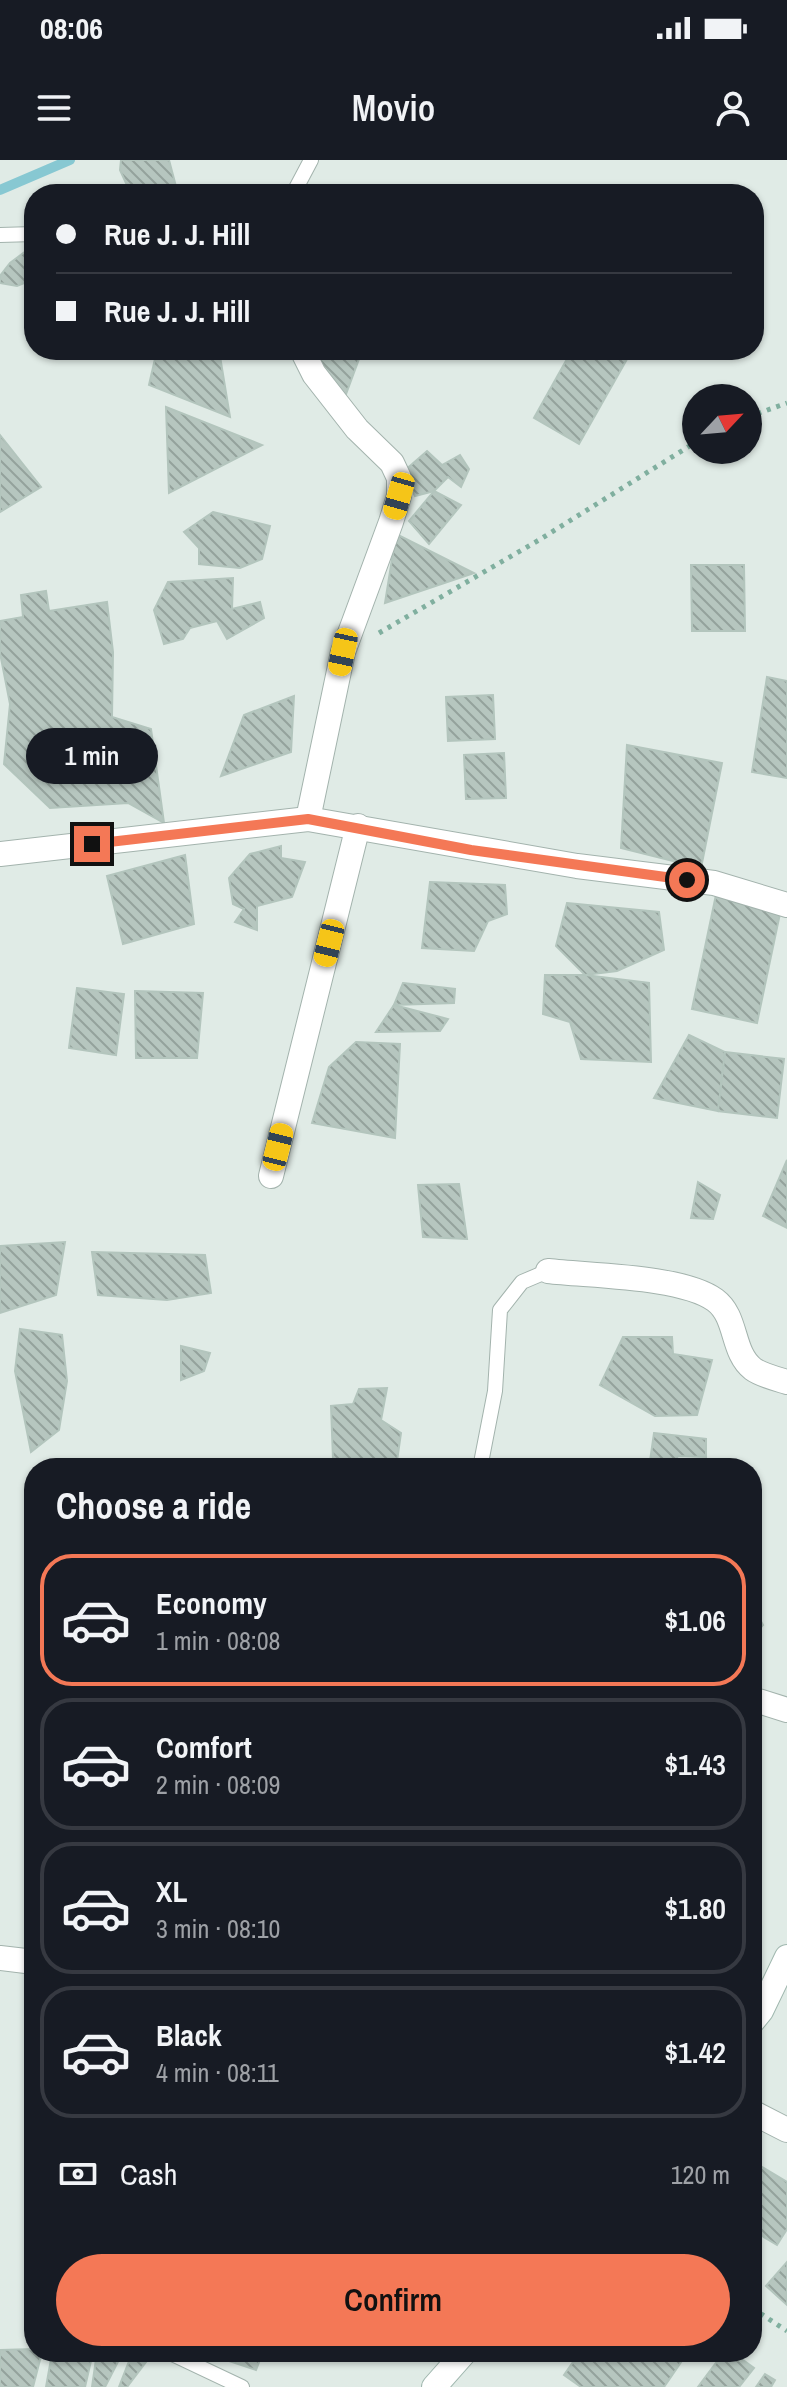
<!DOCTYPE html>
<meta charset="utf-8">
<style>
:root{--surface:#171b24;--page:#20242c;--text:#f1f3f6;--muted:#9ea1a6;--line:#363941;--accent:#f47856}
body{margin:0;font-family:"Archivo Narrow",sans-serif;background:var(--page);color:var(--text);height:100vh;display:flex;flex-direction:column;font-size:30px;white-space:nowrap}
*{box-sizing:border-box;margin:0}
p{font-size:26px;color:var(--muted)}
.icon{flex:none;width:44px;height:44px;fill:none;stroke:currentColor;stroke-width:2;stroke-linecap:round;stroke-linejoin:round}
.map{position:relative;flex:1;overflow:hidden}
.side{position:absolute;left:24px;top:1298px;width:738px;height:904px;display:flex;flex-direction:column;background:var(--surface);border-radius:32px;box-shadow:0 2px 6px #0004}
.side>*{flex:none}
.hud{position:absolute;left:24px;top:24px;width:740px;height:176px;border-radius:32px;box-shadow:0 2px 6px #0004;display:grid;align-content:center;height:176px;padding:0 32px;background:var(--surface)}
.needle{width:52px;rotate:64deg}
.fabs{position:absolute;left:682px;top:224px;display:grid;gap:16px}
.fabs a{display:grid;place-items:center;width:80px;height:80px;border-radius:50%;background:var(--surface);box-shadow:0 2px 6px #0004;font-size:40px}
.end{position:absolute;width:36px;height:36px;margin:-18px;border:10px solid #f47856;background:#111;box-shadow:0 0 0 4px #111}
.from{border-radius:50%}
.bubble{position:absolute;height:56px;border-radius:28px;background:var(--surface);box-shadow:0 2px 6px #0004;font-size:26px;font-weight:600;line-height:56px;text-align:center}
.car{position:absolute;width:24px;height:48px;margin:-24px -12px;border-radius:10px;box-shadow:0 0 6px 2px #0007;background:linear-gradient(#f5c518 24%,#345 0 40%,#f5c518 0 76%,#345 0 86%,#f5c518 0)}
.hud b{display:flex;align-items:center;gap:28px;height:76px;font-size:30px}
.hud b+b{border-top:2px solid var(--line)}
.hud i{width:20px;height:20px;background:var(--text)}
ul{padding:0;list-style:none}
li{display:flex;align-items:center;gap:24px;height:132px;margin:0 16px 12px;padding:0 16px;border:4px solid var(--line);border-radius:32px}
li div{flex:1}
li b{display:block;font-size:30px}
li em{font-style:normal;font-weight:600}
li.active{border-color:var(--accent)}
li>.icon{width:72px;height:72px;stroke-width:1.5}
h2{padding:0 32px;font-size:36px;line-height:96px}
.pay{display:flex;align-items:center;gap:20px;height:88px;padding:0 32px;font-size:30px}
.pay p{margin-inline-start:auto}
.button{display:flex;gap:16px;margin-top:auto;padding:16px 32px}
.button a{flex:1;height:92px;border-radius:48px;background:var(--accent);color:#111;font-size:32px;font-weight:600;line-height:92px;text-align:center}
.status{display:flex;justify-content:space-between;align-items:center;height:56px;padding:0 40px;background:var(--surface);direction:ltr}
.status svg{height:22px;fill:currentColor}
header{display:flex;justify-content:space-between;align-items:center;height:104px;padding:0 32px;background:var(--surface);font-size:36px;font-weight:600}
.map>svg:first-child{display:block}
</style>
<div class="status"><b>08:06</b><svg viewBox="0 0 49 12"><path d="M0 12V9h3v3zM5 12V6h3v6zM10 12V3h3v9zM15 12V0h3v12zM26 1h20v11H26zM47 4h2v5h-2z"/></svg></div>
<header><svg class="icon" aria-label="menu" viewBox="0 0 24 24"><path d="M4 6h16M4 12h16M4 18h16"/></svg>Movio<svg class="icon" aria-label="person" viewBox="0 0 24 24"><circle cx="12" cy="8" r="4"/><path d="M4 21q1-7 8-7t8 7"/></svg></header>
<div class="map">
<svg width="787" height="2227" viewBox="0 0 787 2227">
<defs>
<pattern id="building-back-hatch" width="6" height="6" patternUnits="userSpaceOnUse" patternTransform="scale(2)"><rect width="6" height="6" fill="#b6c6bf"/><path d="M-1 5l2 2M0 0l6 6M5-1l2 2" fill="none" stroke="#94a29c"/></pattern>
</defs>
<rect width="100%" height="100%" fill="#e0ebe6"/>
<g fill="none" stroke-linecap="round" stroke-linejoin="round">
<!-- stream -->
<path stroke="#87c8d2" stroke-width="10" d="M0,30L70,0"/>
</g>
<!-- building -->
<g fill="url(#building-back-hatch)" stroke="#b3c5bd" stroke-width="2">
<path d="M121,0H169L178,34H131L120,10Z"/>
<path d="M34,85V119L17,126L0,123V116L10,103Z"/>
<path d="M157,190H219L230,257L149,225Z"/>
<path d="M309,190H351L359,199L342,245Z"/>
<path d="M572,190H612L627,199L579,284L534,258Z"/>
<path d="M166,247L262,285L169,333Z"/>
<path d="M0,275L41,327L0,352Z"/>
<path d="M427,291L442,305L460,295L469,309L461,327L448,317L434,331L415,336L403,312Z"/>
<path d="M434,331L461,345L429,384L409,361Z"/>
<path d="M213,352L270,366L262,399L240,408L199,404V388L184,372Z"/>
<path d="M396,374L474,413L385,443Z"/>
<path d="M691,405H744L745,471H692Z"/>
<path d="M233,418L232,449L260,442L264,458L227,479L217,461L190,468L183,479L164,484L154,450L168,422Z"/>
<path d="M46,431L49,451L107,442L113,492L112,557L151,569L164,663L128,643L50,648L4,604L10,544L0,493V461L23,457L21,435Z"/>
<path d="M767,517L787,521V618L752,612Z"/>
<path d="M493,535L495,579L448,581L446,537Z"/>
<path d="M294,536L291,592L221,616L244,555Z"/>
<path d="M627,585L722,603L701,708L621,688Z"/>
<path d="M504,593L506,638L466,639L464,595Z"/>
<path d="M281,686V698L305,702L292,737L257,746V770L235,762L244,749L233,744L229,718L250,694Z"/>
<path d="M185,695L194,764L123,784L107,716Z"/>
<path d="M430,722L505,725L507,754L488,761L474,791L422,788Z"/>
<path d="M717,730L782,744L757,863L692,849Z"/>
<path d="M567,743L659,752L664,790L617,811L585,815L556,786Z"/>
<path d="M545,815H585L649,823L651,902L581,899L570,862L543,854Z"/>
<path d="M403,823L455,829L454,843L394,845Z"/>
<path d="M77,828L124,834L116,895L69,888Z"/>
<path d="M135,831L203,833L197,898H136Z"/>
<path d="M394,845L448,859L440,871L376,872Z"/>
<path d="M689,875L725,892L718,951L654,938Z"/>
<path d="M356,882L400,884L395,978L312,963L329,907Z"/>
<path d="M725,892L784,899L777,958L718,951Z"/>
<path d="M787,1000V1068L763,1056Z"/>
<path d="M698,1022L720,1035L713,1059L691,1058Z"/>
<path d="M459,1024L467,1079L423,1077L418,1025Z"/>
<path d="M65,1082L56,1135L0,1153V1086Z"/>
<path d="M92,1092L205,1095L211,1133L167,1140L98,1135Z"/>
<path d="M20,1169L62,1175L67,1221L59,1270L31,1292L15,1211Z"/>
<path d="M623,1177H672L673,1194L712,1200L697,1255L655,1256L600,1225Z"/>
<path d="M181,1186L210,1193L204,1211L181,1220Z"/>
<path d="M387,1228L381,1260L401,1273L396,1308H352L333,1299L331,1246L353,1244L359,1229Z"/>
<path d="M654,1273L706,1279V1297L678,1296L671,1308H649Z"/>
<path d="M752,1445L763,1465L752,1477Z"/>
<path d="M752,2001L787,2022V2069L777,2085L752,2070Z"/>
<path d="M787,2102V2145L766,2126Z"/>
<path d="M34,2189L42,2192L33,2227H0V2190Z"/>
<path d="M97,2192H123L105,2227H92Z"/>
<path d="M202,2192H263L256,2210Z"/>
<path d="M580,2192H688L664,2227H581L564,2215Z"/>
<path d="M724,2192H732L754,2208L739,2227H698Z"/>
<path d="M131,2196L149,2198L127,2227H119Z"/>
<path d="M51,2199L91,2201L85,2227H46Z"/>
<path d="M765,2214L775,2220L771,2227H756Z"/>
</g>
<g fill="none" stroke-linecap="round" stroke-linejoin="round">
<!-- lane casing -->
<g stroke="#a3b3ad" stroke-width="16">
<g id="lane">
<path d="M293,34L311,0"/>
<path d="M0,75L34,74"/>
<path d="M480,1308L495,1231L500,1150L522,1122L548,1111"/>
<path d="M168,2192L242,2227"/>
</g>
</g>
<!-- street casing -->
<g stroke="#a3b3ad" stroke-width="26">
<g id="street">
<path d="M302,190L314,214L357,269L392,303L399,318V336L391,362L343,492L308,659"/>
<path d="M0,694L308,659L577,706L714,723L787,745"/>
<path d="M271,1016L358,666"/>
<path d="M548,1111C591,1116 682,1116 715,1140C738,1157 731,1192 753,1209C761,1215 777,1219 787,1222"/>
<path d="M752,1539L787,1550"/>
<path d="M0,1798L34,1802"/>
<path d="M752,1952L787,1970"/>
</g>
</g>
<!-- secondary casing -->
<g stroke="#9fb7ae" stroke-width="26">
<g id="secondary">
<path d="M752,1862L761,1851L787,1797"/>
<path d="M434,2227L465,2192"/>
</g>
</g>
<!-- path -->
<g stroke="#80af9f" stroke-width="5" stroke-dasharray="4 6" stroke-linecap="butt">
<path d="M748,257L787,243"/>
<path d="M379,473L539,380L696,282"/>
<path d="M752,2148L787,2171"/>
</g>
<!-- lane -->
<use href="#lane" stroke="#fff" stroke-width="14"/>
<!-- street -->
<use href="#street" stroke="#fff" stroke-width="24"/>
<!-- secondary -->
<use href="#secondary" stroke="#fff" stroke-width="24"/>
</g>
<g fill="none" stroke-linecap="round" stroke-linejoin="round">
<!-- route -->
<path stroke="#f47856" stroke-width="10" d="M92,684L308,659L471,690L687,720"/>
</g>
</svg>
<div class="fabs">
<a><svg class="needle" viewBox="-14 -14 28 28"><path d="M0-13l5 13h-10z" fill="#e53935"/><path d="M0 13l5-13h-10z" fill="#9ea1a6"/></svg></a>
</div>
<i class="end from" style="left:687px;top:720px"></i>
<i class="end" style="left:92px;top:684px"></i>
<div class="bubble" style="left:26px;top:568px;width:132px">1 min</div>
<i class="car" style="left:399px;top:336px;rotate:196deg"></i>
<i class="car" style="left:343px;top:492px;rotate:192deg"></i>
<i class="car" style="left:329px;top:783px;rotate:194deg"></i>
<i class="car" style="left:278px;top:987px;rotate:14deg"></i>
<div class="hud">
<b><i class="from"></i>Rue J. J. Hill</b>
<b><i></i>Rue J. J. Hill</b>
</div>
<section class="side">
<h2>Choose a ride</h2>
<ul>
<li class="active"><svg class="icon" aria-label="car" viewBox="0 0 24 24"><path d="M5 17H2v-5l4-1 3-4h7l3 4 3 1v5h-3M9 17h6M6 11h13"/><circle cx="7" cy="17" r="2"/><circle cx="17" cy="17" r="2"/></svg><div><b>Economy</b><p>1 min · 08:08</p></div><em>$1.06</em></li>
<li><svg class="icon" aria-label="car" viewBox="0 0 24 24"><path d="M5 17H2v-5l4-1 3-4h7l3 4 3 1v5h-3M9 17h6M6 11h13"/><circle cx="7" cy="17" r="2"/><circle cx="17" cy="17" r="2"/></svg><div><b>Comfort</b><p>2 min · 08:09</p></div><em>$1.43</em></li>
<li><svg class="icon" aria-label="car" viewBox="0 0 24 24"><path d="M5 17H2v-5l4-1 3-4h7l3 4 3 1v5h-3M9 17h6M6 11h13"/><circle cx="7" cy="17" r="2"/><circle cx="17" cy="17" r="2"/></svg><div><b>XL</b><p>3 min · 08:10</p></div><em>$1.80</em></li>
<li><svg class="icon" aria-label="car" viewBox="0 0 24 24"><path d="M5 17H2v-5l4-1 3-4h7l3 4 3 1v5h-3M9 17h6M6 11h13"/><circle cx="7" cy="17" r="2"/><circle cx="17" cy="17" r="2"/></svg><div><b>Black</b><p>4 min · 08:11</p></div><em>$1.42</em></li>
</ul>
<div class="pay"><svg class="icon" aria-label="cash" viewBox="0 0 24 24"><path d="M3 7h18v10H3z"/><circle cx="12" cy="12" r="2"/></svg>Cash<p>120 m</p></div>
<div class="button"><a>Confirm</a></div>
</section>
</div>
